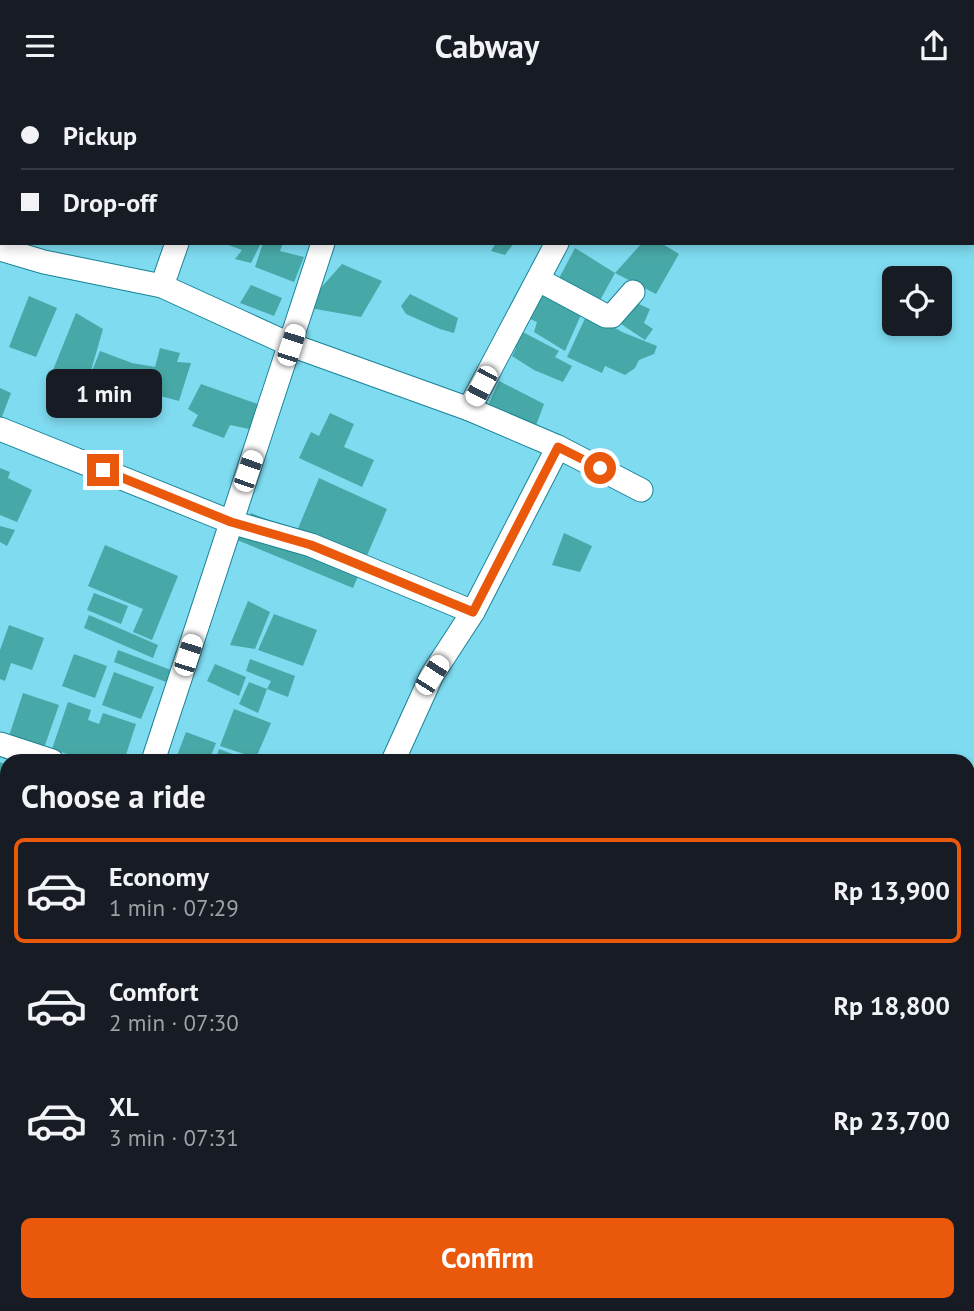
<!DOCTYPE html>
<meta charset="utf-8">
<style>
:root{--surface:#171b24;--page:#20242c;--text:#f1f3f6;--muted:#9ea1a6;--line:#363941;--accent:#ea580c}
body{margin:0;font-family:"PT Sans",sans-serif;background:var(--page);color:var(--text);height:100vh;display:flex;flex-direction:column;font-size:26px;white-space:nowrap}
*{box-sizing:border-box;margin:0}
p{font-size:23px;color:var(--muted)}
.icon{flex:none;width:38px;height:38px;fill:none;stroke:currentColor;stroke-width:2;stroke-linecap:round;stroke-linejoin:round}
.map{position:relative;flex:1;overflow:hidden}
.panel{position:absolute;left:0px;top:663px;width:975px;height:558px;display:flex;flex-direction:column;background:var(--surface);border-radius:21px 21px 0 0;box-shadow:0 4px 10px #0003}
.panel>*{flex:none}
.guide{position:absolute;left:0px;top:0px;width:975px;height:154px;box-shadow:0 4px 10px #0003;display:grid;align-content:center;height:154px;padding:0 21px;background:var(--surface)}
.controls{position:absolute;left:882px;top:175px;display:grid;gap:14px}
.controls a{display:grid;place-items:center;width:70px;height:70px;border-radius:10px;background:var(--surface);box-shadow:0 4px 10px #0003;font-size:35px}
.end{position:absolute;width:32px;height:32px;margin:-16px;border:9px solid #ea580c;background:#fff;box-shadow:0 0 0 4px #fff}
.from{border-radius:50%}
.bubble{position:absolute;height:49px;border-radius:10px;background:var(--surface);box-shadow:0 4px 10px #0003;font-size:23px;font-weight:700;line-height:49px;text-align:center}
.car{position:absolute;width:21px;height:42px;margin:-21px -10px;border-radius:9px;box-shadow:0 0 5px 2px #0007;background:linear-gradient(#fff 24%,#345 0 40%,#fff 0 76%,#345 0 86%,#fff 0)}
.guide b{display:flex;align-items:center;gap:24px;height:66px;font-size:26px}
.guide b+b{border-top:2px solid var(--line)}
.guide i{width:18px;height:18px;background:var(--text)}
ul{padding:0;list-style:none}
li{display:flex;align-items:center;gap:21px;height:105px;margin:0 14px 10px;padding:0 7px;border:4px solid transparent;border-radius:10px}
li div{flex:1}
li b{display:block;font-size:26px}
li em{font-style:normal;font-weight:700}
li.on{border-color:var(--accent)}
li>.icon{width:63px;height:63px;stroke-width:1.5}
h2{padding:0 21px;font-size:32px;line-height:84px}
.action{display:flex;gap:14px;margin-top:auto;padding:14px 21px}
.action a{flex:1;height:80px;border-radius:10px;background:var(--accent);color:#fff;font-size:28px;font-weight:700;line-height:80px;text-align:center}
header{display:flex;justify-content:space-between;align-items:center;height:91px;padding:0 21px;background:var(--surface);font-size:32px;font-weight:700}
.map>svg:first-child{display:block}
</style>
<header><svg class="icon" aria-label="menu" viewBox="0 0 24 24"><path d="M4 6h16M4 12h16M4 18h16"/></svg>Cabway<svg class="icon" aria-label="share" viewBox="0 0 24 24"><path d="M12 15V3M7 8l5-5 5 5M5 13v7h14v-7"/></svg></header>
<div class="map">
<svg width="974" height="1220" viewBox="0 0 974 1220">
<rect width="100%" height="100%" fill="#7fdbf0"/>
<!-- building -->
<g fill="#47a9a7">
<path d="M261,152L251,172L235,168L242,159L226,153Z"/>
<path d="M263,152H283L280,160L304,166L294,191L255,176Z"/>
<path d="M496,152H514L505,164L491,160Z"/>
<path d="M642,152H661L679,163L656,203L615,182Z"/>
<path d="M575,157L615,182L598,213L557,191Z"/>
<path d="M342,173L382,190L361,226L304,216Z"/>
<path d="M251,194L282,207L274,225L240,212Z"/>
<path d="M543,196L584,217L565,260L534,241L537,231L528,227Z"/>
<path d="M410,203L458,227L454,242L440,238L406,223L401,215Z"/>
<path d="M29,205L57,217L36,266L9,256Z"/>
<path d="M632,210L650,218L644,232L653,238L645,249L621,233Z"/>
<path d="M588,221L622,241L657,255L654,263L639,269L635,277L625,284L605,275L602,282L567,266Z"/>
<path d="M76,222L103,238L88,290L100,260L132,272L155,276L160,257L180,262L177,271L191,272L179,310L149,302L153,281L138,327L82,308L86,297L51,284Z"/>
<path d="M515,237L559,260L555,266L572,275L563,291L534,279L512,265L516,257L505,251Z"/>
<path d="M499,290L544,313L535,337L488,315Z"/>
<path d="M201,293L263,315L254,339L230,334L224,347L192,335L198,324L188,318Z"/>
<path d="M0,297L11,302L0,331Z"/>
<path d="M330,322L354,333L344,356L374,369L362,396L299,367L311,341L319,345Z"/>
<path d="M0,377L10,381L8,387L32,399L17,431L0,424Z"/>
<path d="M319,387L387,418L353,497L237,449L251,422L297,440Z"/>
<path d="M0,435L15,439L7,455L0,451Z"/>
<path d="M564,442L592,455L580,481L552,474Z"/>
<path d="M105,454L178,485L152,549L133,541L143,518L88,495Z"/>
<path d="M94,502L128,515L121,533L87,519Z"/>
<path d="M248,510L270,521L255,558L230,554Z"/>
<path d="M274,523L317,539L303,575L258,559Z"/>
<path d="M89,524L158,554L153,567L84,537Z"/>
<path d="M9,534L44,547L32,579L11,572L5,590L0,588V559Z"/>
<path d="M118,559L171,579L166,591L114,571Z"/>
<path d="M74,563L107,575L95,607L62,595Z"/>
<path d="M250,568L295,585L288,606L267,598L271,590L246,580Z"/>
<path d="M215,573L246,586L239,605L207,590Z"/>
<path d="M114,581L154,596L141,628L102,614Z"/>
<path d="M249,591L267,598L258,622L239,613Z"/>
<path d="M23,602L59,614L44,657L9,645Z"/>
<path d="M68,611L91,619L88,629L99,633L103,622L136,633L124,670H88L52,658Z"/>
<path d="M234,618L271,632L256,667L220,655Z"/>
<path d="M186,641L216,652L209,670H175Z"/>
<path d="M219,658L252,670H215Z"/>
<path d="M0,671L7,674V723L0,720Z"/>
<path d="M0,875L7,878V920L0,917Z"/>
<path d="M504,1214H552L550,1220H502Z"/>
<path d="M566,1214H585L592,1218L591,1220H563Z"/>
<path d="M667,1214H709L722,1220H665Z"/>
</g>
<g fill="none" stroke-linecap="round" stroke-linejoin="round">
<!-- minor casing -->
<g stroke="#198396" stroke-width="25">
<g id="minor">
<path d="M286,0L289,2"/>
<path d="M244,2L245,0"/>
<path d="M371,2V0"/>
<path d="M634,2L635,0"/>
<path d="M0,158L44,171L162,195L291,254L469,318L557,152"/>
<path d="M539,189L606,225H612L633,201"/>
<path d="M162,195L177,152"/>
<path d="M469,318L558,356L641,399"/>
<path d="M0,338L231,431L311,454L473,521"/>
<path d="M0,653L52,670"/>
<path d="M153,670L323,152"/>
<path d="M393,670L432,584L473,521L558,356"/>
<path d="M0,932L7,935"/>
<path d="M0,1108L7,1088"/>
<path d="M0,1199L7,1202"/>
<path d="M29,1214L39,1220"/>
<path d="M318,1214L328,1220"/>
<path d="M458,1220L461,1214"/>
<path d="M610,1220L613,1214"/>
<path d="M773,1220L775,1214"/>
</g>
</g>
<!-- minor -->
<use href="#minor" stroke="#fff" stroke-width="23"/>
</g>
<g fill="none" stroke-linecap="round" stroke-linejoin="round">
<!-- route -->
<path stroke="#ea580c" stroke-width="9" d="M103,379L231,431L311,454L473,521L558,356L600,377"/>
</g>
</svg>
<div class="controls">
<a><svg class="icon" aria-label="locate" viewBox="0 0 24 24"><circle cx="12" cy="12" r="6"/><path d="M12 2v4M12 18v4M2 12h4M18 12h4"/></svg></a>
</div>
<i class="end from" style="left:600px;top:377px"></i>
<i class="end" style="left:103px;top:379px"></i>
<div class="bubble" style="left:46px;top:278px;width:116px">1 min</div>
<i class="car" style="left:291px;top:254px;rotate:18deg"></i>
<i class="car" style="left:481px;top:295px;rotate:208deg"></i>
<i class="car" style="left:248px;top:380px;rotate:19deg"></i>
<i class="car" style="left:188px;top:564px;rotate:18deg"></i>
<i class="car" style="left:432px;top:584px;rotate:33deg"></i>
<div class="guide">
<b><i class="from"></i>Pickup</b>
<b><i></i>Drop-off</b>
</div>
<section class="panel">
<h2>Choose a ride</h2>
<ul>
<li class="on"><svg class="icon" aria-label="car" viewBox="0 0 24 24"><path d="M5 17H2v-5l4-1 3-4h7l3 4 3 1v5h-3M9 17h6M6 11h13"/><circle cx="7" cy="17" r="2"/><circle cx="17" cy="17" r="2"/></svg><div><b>Economy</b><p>1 min · 07:29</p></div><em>Rp 13,900</em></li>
<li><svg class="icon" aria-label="car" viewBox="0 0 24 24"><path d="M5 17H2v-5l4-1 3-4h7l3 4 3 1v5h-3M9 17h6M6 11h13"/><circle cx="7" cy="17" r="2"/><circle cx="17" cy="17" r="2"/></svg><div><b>Comfort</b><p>2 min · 07:30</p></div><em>Rp 18,800</em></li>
<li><svg class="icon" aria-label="car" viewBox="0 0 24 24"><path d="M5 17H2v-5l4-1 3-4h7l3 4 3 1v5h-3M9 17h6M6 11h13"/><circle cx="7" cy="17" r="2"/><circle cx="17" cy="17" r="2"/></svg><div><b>XL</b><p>3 min · 07:31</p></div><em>Rp 23,700</em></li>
</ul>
<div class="action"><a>Confirm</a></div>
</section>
</div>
